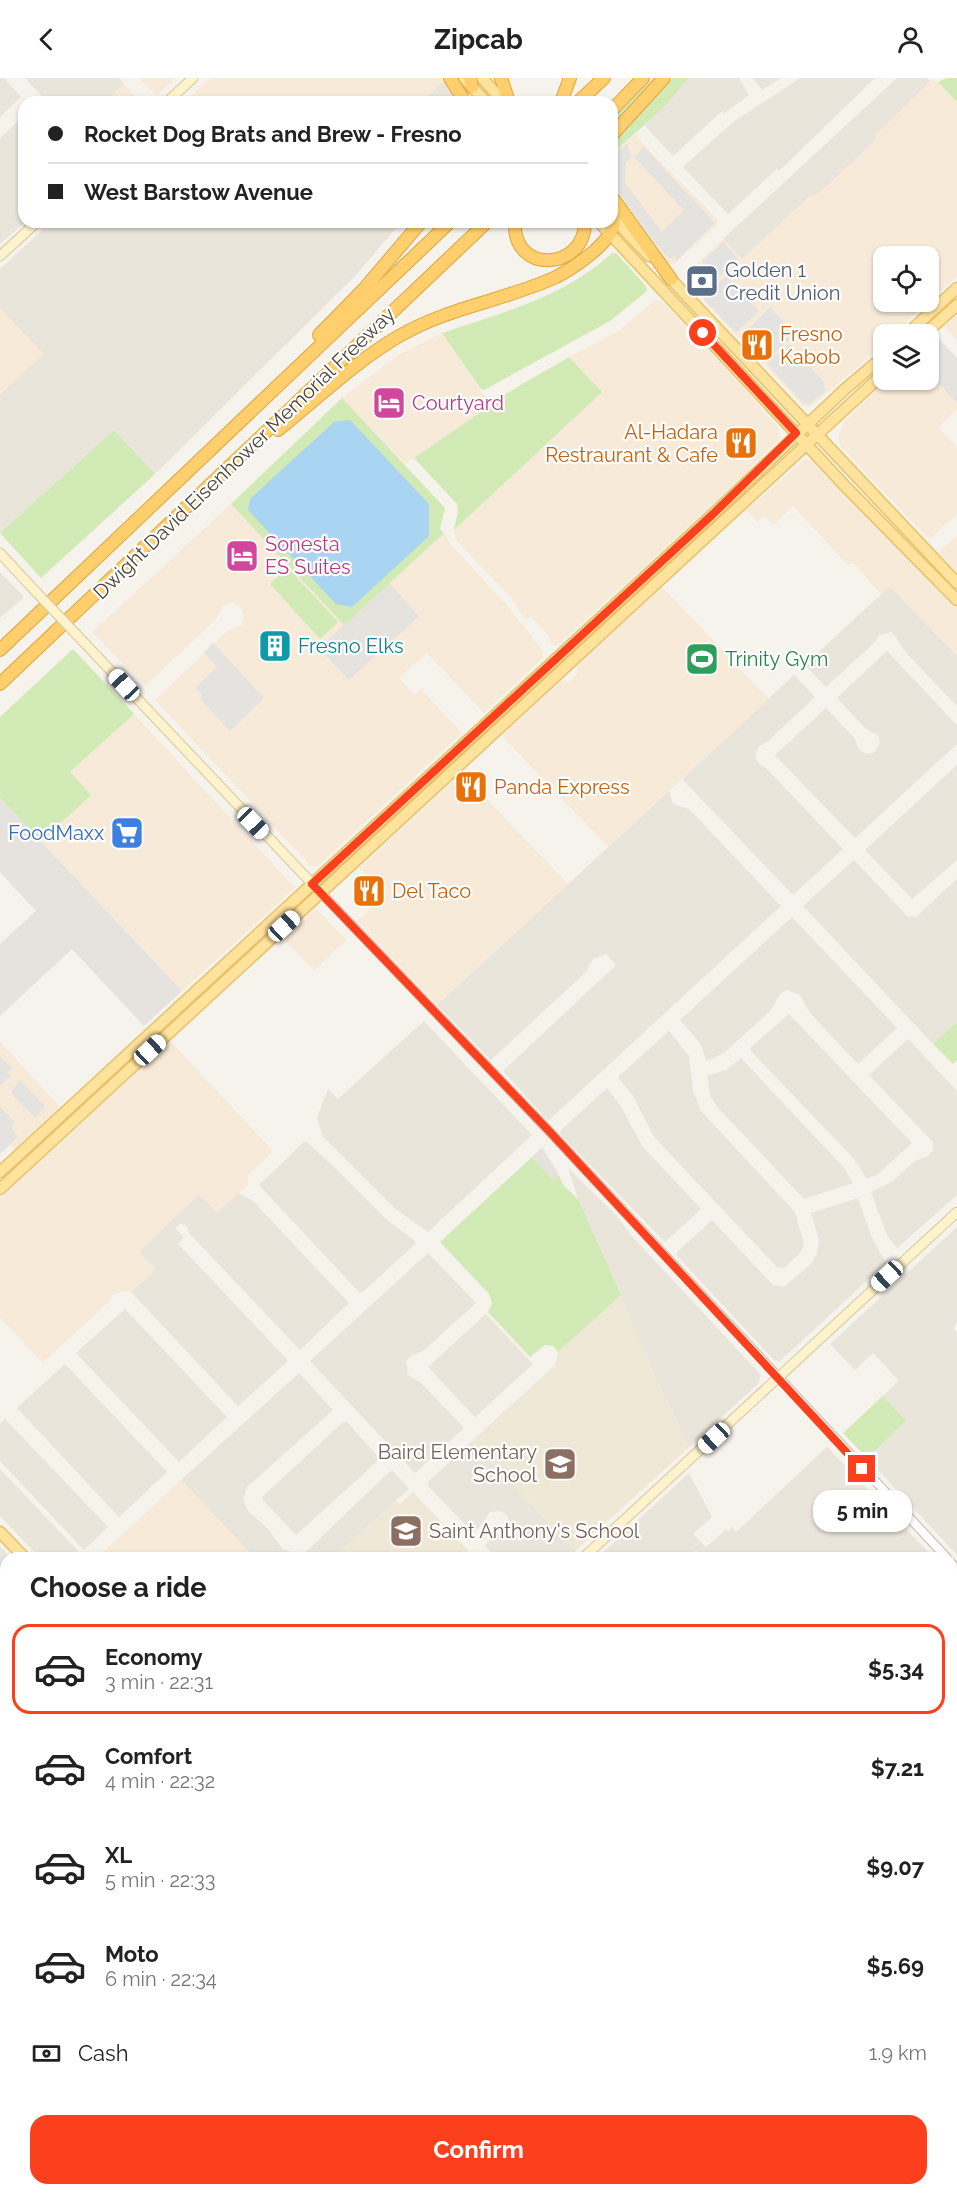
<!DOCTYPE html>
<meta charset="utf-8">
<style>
:root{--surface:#fff;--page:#f6f6f6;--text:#222;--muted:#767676;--line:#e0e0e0;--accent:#fc3f1d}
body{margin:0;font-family:Raleway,sans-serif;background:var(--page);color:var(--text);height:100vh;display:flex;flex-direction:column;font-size:22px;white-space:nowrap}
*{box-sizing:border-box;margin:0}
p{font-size:20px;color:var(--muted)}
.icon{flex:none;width:33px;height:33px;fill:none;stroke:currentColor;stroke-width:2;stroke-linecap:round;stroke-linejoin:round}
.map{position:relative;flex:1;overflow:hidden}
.panel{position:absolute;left:0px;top:1474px;width:957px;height:644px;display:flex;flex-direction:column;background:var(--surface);border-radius:18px 18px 0 0;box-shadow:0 2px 4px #0004}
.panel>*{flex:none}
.top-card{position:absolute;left:18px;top:18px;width:600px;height:132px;border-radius:18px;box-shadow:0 2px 4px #0004;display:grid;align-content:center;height:132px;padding:0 30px;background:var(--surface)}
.fabs{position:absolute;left:873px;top:168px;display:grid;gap:12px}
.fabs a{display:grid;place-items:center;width:66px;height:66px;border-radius:12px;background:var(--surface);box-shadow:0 2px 4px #0004;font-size:30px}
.end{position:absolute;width:27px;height:27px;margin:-14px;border:8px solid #fc3f1d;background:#fff;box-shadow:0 0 0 3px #fff}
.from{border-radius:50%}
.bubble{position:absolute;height:42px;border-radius:18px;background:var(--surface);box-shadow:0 2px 4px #0004;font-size:20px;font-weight:700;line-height:42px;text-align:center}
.car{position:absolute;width:18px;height:36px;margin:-18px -9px;border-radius:8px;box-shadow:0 0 4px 2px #0007;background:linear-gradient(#fff 24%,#345 0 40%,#fff 0 76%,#345 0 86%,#fff 0)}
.top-card b{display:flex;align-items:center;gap:21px;height:57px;font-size:22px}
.top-card b+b{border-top:2px solid var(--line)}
.top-card i{width:15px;height:15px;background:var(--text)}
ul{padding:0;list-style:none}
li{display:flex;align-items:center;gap:18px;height:90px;margin:0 12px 9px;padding:0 18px;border:3px solid transparent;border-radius:18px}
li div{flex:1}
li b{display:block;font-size:22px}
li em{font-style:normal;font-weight:700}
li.active{border-color:var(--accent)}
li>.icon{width:54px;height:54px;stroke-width:1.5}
h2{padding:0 30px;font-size:27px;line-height:72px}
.pay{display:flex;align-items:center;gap:15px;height:66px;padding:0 30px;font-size:22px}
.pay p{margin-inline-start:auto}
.action{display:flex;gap:12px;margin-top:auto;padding:12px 30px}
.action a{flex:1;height:69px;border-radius:18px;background:var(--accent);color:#fff;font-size:24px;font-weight:700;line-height:69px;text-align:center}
header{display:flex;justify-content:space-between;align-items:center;height:78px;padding:0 30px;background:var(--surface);font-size:27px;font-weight:700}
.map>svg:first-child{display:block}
</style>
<header><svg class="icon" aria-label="back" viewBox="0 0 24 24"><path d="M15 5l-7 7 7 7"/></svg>Zipcab<svg class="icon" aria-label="person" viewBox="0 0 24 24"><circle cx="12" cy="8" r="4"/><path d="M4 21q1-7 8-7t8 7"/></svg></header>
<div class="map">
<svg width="957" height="2117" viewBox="0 0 957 2117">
<rect width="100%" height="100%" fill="#f6f3ec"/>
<!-- residential -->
<g fill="#eae5da">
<path d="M0,0H4L21,19L0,39Z"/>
<path d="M25,0H119L124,6L105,24H47Z"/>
<path d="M689,0H739L749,17L723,36L722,33L673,78L645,48Z"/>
<path d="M753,0H781L762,12Z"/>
<path d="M800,0H875L779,93L777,91L728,136L683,89L733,44Z"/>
<path d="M897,0H926L931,3L875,58L877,61L815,119L810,118L742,181L723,161Z"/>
<path d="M445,2L458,24H421Z"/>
<path d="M24,38L25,144L0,166V60Z"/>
<path d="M51,144H401L357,196L155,396L114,352L0,455V191Z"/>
<path d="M0,494L24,519L0,540Z"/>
<path d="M890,508L957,578V628L907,576L892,554L879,557L875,564L826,609L805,587Z"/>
<path d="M887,573L957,647V666L855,760L775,677L826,630L855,661L859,672L867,676L875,674L880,665L878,657L866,651L837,620Z"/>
<path d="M794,597L815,619L767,664L759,668L755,679L759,686L766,690L843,771L793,817L682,701Z"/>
<path d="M957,687V782L912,821L865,772Z"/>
<path d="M669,713L673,726L689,731L781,828L548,1043L503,993L616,887L606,876L593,881L586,894L491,982L437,927Z"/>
<path d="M854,782L907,838L916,839L957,801V944L933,966L803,828Z"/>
<path d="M792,839L897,950L858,986L810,935L800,917L787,912L780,916L770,933L724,975L706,983L701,966L680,942Z"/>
<path d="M789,936L912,1065L878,1096L867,1101L854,1081L751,973L750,970Z"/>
<path d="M424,943L532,1057L428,1154L394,1130L323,1059L317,1040L328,1011L338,1021Z"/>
<path d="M669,953L689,978L693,1013L701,1033L795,1134L804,1166L801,1174L784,1190L777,1189L654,1059L633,1018L618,999Z"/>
<path d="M908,961L957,1013V1117L897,1170L887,1157L871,1114L893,1103L915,1083L928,1078L933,1072V1064L869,997Z"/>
<path d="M741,980L845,1091L853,1105L804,1121L720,1032L711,1020L707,998L726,992Z"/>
<path d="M607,1010L622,1030L642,1068L701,1131L665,1164L560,1056V1053Z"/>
<path d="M304,1064H307L334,1089L386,1141L415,1163V1166L363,1214H359L259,1107Z"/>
<path d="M568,1090L616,1137L630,1156L761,1297L758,1306L689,1369L655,1298L578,1121Z"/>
<path d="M239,1115L253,1123L349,1225L300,1272L189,1155L187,1148L180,1146L175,1150L184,1160L178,1166L287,1281V1284L238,1328L131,1214L155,1192L139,1174L168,1144L199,1116Z"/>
<path d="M858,1120L871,1158L886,1185L779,1284L774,1282L677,1178V1174L712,1142L773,1207L784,1209L811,1186L817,1176L819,1162L811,1135Z"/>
<path d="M957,1149V1243L954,1250L957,1255V1477L867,1380L906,1343L883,1318L899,1303L873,1275L855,1292L830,1266Z"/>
<path d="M428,1175L476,1225L423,1273L411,1278L406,1283L408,1297L420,1304L464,1350L415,1395L310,1283Z"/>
<path d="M125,1231L227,1339L179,1384L76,1275Z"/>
<path d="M486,1236L533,1286L475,1339L428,1289Z"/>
<path d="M65,1286L167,1394L119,1439L17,1330Z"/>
<path d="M299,1295L333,1332L247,1409L243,1421L248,1433L267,1450L283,1471L295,1476L307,1473L390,1393H393L409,1411L333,1480H255L181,1402Z"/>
<path d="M5,1341L108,1449L84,1472L0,1383V1346Z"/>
<path d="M343,1344H347L380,1381L296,1457L263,1422L262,1419Z"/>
<path d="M472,1363L575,1473L567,1480H496L485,1467L491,1460L507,1452L509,1442L506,1436L500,1433L490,1434L480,1449L473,1455L428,1408V1404Z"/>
<path d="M827,1369L934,1480H708L701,1474L695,1473L685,1480H597L689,1395L712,1439L693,1456L706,1469L727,1451L728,1453L732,1449L736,1454Z"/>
<path d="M0,1391L80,1475L74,1480H40L0,1438Z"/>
<path d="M0,1468L11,1480H6V1543L0,1549Z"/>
<path d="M6,1564V1625L0,1618V1570Z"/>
<path d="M951,1629L957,1631V1697L951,1702Z"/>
<path d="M6,1668V1711L0,1705V1674Z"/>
<path d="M957,1718V1811L951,1817V1723Z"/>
<path d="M6,1741V1787L0,1793V1747Z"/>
<path d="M6,1806V1887L0,1881V1812Z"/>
<path d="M957,1832V1926L951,1931V1844Z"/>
<path d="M0,1902L6,1908V1993L0,1986Z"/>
<path d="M6,2026V2112H88L92,2117H1L0,2032Z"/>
<path d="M957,2064V2105L951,2099V2070Z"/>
<path d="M109,2112H203L207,2117H113Z"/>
<path d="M224,2112H315L318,2117H229Z"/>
<path d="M346,2112H442L437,2117H340Z"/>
<path d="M465,2112H564L559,2117H460Z"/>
<path d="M633,2112H730L734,2117H638Z"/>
<path d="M751,2112H822L816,2117H756Z"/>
</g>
<!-- commercial -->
<g fill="#f7ead8" fill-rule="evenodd">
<path d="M139,0H176L157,17Z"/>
<path d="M210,0H443L445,2L421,24H194L190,19Z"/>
<path d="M931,3L938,4L957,24V198L893,256H884L883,266L866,282L810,329L803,328L685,203V197L723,161L742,181L810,118L813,116L816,118L877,62L874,58ZM884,178H928V224H884Z"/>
<path d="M124,6L141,24H105Z"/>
<path d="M636,56L642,65L717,141V147L674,186H669L663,180L612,108L613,75Z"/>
<path d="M655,222H660L682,244L751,318L778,349L780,361L713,426L558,567L550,566L549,558L530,538L526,542L511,520L457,463L454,452L601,314L569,279L620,252Z"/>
<path d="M0,230L44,276L0,317Z"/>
<path d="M957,237V262L946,251V247Z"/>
<path d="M442,255L491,327L405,386L342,320L397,278Z"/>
<path d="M929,295L957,325V332L938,349L957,369V436L931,460L927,459L873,403L840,367L838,360L843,345L886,302H928Z"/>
<path d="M805,381L811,383L876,446L957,530V578L891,508L881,516L854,486H847L793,428L773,447L764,438L757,444L746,432Z"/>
<path d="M231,426L344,547L319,570L419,538L389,505L444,455L450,466L506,526L543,573V580L484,635L427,575L399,600L414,617L421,611L462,655L318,788H311L155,622L227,553L241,547L244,538L241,530L232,525L223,528L216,541L145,608L92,554Z"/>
<path d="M957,458V495L938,474Z"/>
<path d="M662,509L769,621L608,769L502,658L561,603L569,604L577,596V588Z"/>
<path d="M134,636L295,810L182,913L41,763L70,695Z"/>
<path d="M462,695L568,806L437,927L357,843L385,817L359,790Z"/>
<path d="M316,831L347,862L314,892L283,860Z"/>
<path d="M170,963L273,1073L248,1097V1107L217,1135L199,1116L139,1174L156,1191L131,1214L122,1213L112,1218L105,1227L43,1285L0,1240V1120Z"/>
<path d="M0,964L61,1030L15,1072L0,1056Z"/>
<path d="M181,1402L252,1477L248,1480H97Z"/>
<path d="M957,1990V2029L951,2036V1996Z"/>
<path d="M951,2099L957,2105V2113L953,2117H900L905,2112H951Z"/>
</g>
<!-- industrial -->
<g fill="#e6e2dd">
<path d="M935,257L957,280V325L929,295V262Z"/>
<path d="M389,505L419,538L349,602L319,570Z"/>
<path d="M0,720L182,913L144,948L72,871L0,938V866L36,833L0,794Z"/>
<path d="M542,1069L559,1097L553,1103L532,1079Z"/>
</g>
<!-- education -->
<g fill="#efe8d6">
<path d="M621,1217L655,1298L689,1369L575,1473L472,1363L555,1287L558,1274Z"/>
<path d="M413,1414L475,1480H333L396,1423L400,1426Z"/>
</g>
<!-- green -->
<g fill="#d2eab5">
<path d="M653,0H657L612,50V40Z"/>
<path d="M673,0H689L660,33L613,75L612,95V66Z"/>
<path d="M947,0H957V24L938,4Z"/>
<path d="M612,175H616L646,208L647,213L610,243L484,312L481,311L442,255C503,234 563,220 612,175Z"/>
<path d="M569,279L602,314L454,452L458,433L457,426L414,380L491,327L490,325Z"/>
<path d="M342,320L445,430L440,451L444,455L344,547L231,426Z"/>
<path d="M114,352L155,396L41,500L0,455Z"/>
<path d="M288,490L338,544L320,561L270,506Z"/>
<path d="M73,571L134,636L70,694L91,717L41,763L0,720V639Z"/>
<path d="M957,944V982L953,986L933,966Z"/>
<path d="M532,1079L553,1102L559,1097L563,1107L578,1121L621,1217L558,1274L553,1268L545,1267L530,1279L488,1234L492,1225L489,1216L440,1164Z"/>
<path d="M883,1318L906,1343L867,1380L843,1355Z"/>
<path d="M0,1705L6,1711V1741L0,1747Z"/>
</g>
<!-- parking -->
<g fill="#e5e3e0">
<path d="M627,66L631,80L626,85L625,105L662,154L684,132L634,79L644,69L715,145L677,182L673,178L670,181L657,167L615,110V76Z"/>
<path d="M723,164L738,181L718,200L702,184Z"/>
<path d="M726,198L759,233L736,255L703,220Z"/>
<path d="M770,229L795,256L768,281L744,255Z"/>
<path d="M789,266L824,304L825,313L811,325L804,326L767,286Z"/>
<path d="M213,565L264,620L230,653L200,621L203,618L195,610L217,589L204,574Z"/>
<path d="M0,978L12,991L8,994L11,998L0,1008Z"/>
<path d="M20,1002L45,1028L35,1040L11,1015Z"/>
<path d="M0,1028L15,1045L11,1049L18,1059L0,1076Z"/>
</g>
<!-- water -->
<path fill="#a9d4f2" d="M350,342L429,426V458L352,529L336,526L248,432L250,421L334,344Z"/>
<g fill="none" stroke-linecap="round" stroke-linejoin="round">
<!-- tertiary casing -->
<g stroke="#c2bbae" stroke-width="10">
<g id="tertiary">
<path d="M321,815L549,1053L947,1480"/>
<path d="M951,1485L957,1491"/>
</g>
</g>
<!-- secondary casing -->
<g stroke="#d6c79b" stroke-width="11">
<g id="secondary">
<path d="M167,24L193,0"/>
<path d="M0,178L37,144"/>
<path d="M0,475L37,515"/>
<path d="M76,556L321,815"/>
<path d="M583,1480L957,1134"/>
<path d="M0,2019L6,2013"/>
</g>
</g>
<!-- primary casing -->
<g stroke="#e6c16a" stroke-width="13">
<g id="primary">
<path d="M464,0L486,24"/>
<path d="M482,0L504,24"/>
<path d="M612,139L649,178"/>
<path d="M599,144L845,408L957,522"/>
<path d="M666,196L957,505"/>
<path d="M907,256L957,210"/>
<path d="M925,256L957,227"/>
<path d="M0,1094L713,436L845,311L884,278"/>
<path d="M0,1111L884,295"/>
<path d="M0,1454L25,1480"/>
<path d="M951,2048L957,2043"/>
<path d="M951,2061L957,2056"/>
<path d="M618,2112L623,2117"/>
<path d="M875,2117L881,2112"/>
<path d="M891,2117L896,2112"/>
</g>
</g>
<!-- motorway casing -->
<g stroke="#e0a43c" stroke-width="14">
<g id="motorway">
<path d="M450,0L465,24"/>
<path d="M470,0L472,9"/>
<path d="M501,0L509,24"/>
<path d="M561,24L570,0"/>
<path d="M578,24L604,0"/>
<path d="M612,32L643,0"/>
<path d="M612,57L664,0"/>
<path d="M612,119L671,201"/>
<path d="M515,144C512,197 585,193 585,144"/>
<path d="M319,257L364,211L421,144"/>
<path d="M278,352C318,320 357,282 401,257C450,229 506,222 556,199C572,191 620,160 613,140"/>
<path d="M0,572L450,144"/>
<path d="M0,606L487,144"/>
</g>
</g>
<!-- tertiary -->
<use href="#tertiary" stroke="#fff" stroke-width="8"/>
<!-- secondary -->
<use href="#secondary" stroke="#fff3cd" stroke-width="9"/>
<!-- primary -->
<use href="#primary" stroke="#ffe39c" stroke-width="10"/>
<!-- motorway -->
<use href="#motorway" stroke="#ffcf6e" stroke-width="12"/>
<!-- secondary-bridge casing -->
<g stroke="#d6c79b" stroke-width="11" stroke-linecap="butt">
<path id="secondary-bridge" d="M37,515L76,556"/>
</g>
<!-- secondary-bridge -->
<use href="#secondary-bridge" stroke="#fff3cd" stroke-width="9"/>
</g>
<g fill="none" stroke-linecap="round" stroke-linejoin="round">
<!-- route -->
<path stroke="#fc3f1d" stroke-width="8" d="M703,255L796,355L713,436L312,806L549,1053L862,1391"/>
</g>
<!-- icons -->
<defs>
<g id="bank-square" transform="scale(1.725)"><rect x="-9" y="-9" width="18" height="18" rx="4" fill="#5c6f8a" stroke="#fff"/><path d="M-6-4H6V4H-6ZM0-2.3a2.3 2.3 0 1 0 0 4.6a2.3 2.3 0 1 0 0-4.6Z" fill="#fff"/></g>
<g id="restaurant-square" transform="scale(1.725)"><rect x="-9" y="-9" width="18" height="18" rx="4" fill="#e8710a" stroke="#fff"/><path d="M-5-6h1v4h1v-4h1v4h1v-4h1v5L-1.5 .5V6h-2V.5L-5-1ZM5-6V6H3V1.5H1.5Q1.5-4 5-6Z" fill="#fff"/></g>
<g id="hotel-square" transform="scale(1.725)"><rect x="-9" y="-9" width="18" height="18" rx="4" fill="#d1479c" stroke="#fff"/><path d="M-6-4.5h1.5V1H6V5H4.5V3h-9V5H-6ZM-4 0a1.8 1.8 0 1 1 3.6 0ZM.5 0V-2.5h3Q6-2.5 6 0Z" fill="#fff"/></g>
<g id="building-square" transform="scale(1.725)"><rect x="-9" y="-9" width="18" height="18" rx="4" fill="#0f9aa8" stroke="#fff"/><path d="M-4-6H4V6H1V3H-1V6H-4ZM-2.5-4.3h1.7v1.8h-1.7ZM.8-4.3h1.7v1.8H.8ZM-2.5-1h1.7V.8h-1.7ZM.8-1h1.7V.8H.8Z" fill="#fff"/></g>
<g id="stadium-square" transform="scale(1.725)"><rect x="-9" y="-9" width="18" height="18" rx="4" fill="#2e9e5b" stroke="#fff"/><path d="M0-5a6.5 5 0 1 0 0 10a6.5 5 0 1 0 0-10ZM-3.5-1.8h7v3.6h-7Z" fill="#fff"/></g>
<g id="supermarket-square" transform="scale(1.725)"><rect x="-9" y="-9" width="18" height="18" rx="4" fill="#3f7fe0" stroke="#fff"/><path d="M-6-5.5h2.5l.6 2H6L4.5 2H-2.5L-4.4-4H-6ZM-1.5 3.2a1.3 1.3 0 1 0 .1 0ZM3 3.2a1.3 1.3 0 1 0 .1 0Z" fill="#fff"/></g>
<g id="school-square" transform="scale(1.725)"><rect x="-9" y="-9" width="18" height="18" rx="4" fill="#8d6e63" stroke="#fff"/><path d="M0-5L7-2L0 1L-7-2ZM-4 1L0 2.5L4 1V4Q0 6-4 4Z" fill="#fff"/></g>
</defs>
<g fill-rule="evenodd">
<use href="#bank-square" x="702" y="203"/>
<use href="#restaurant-square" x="757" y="267"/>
<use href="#hotel-square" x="389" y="325"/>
<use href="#restaurant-square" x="741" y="365"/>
<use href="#hotel-square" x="242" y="478"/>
<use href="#building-square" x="275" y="568"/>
<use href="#stadium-square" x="702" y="581"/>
<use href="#restaurant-square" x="471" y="709"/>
<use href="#supermarket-square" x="127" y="755"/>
<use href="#restaurant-square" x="369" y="813"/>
<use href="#school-square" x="560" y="1386"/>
<use href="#school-square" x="406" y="1453"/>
</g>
<g text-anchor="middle" stroke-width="4.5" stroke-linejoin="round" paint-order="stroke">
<!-- service labels -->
<g font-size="20" fill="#4e5e75" stroke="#fff" text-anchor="start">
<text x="725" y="199">Golden 1<tspan x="725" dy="23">Credit Union</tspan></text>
</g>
<!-- food labels -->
<g font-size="20" fill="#c56008" stroke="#fff" text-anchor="start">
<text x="780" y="263">Fresno<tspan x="780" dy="23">Kabob</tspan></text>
<text x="718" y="361" text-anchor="end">Al-Hadara<tspan x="718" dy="23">Restraurant &amp; Cafe</tspan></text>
<text x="494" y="716">Panda Express</text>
<text x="392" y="820">Del Taco</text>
</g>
<!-- hotel labels -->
<g font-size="20" fill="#b23c85" stroke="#fff" text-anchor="start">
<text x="412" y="332">Courtyard</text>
<text x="265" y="473">Sonesta<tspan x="265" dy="23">ES Suites</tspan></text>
</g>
<!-- street labels -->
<g font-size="20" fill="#4b4439" stroke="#fff">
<text transform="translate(244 375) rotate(-44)" y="7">Dwight David Eisenhower Memorial Freeway</text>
</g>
<!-- culture labels -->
<g font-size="20" fill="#0d838f" stroke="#fff" text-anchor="start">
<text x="298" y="575">Fresno Elks</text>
</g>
<!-- leisure labels -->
<g font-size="20" fill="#27864d" stroke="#fff" text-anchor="start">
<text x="725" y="588">Trinity Gym</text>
</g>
<!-- shop labels -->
<g font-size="20" fill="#366cbe" stroke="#fff" text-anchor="end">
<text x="104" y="762">FoodMaxx</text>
</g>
<!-- education labels -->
<g font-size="20" fill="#785e54" stroke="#fff" text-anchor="end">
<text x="537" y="1381">Baird Elementary<tspan x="537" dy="23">School</tspan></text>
<text x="429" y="1460" text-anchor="start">Saint Anthony's School</text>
</g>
</g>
</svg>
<div class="fabs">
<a><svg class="icon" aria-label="locate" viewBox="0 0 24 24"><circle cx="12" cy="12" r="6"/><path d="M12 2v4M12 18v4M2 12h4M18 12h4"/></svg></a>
<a><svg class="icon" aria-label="layers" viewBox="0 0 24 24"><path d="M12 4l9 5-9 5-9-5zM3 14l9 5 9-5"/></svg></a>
</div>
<i class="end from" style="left:703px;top:255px"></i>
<i class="end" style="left:862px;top:1391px"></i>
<div class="bubble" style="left:813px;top:1412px;width:99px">5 min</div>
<i class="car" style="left:124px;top:607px;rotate:317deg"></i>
<i class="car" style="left:253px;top:745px;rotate:136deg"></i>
<i class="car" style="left:284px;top:848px;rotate:47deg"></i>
<i class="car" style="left:150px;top:972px;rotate:47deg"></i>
<i class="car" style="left:887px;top:1198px;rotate:227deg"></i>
<i class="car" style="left:714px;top:1360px;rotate:227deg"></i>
<div class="top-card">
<b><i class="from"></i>Rocket Dog Brats and Brew - Fresno</b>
<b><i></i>West Barstow Avenue</b>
</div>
<section class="panel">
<h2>Choose a ride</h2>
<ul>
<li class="active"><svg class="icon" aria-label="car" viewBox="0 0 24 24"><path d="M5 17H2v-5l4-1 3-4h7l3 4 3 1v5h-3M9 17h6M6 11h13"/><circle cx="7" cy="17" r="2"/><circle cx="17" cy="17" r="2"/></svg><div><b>Economy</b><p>3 min · 22:31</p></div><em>$5.34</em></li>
<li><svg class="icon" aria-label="car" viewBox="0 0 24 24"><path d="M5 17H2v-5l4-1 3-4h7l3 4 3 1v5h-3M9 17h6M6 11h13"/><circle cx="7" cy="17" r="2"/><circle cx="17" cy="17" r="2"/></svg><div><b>Comfort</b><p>4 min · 22:32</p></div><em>$7.21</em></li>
<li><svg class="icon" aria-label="car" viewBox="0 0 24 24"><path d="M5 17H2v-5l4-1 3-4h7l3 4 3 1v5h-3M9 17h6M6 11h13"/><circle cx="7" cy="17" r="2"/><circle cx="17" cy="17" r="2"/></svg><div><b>XL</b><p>5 min · 22:33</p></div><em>$9.07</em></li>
<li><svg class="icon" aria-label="car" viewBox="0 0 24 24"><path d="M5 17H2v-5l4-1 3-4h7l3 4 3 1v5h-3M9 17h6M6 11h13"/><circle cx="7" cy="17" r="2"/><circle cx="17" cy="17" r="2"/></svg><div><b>Moto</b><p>6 min · 22:34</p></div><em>$5.69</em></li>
</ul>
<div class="pay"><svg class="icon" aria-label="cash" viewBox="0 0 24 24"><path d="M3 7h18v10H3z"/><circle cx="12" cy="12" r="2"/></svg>Cash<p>1.9 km</p></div>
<div class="action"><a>Confirm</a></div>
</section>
</div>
